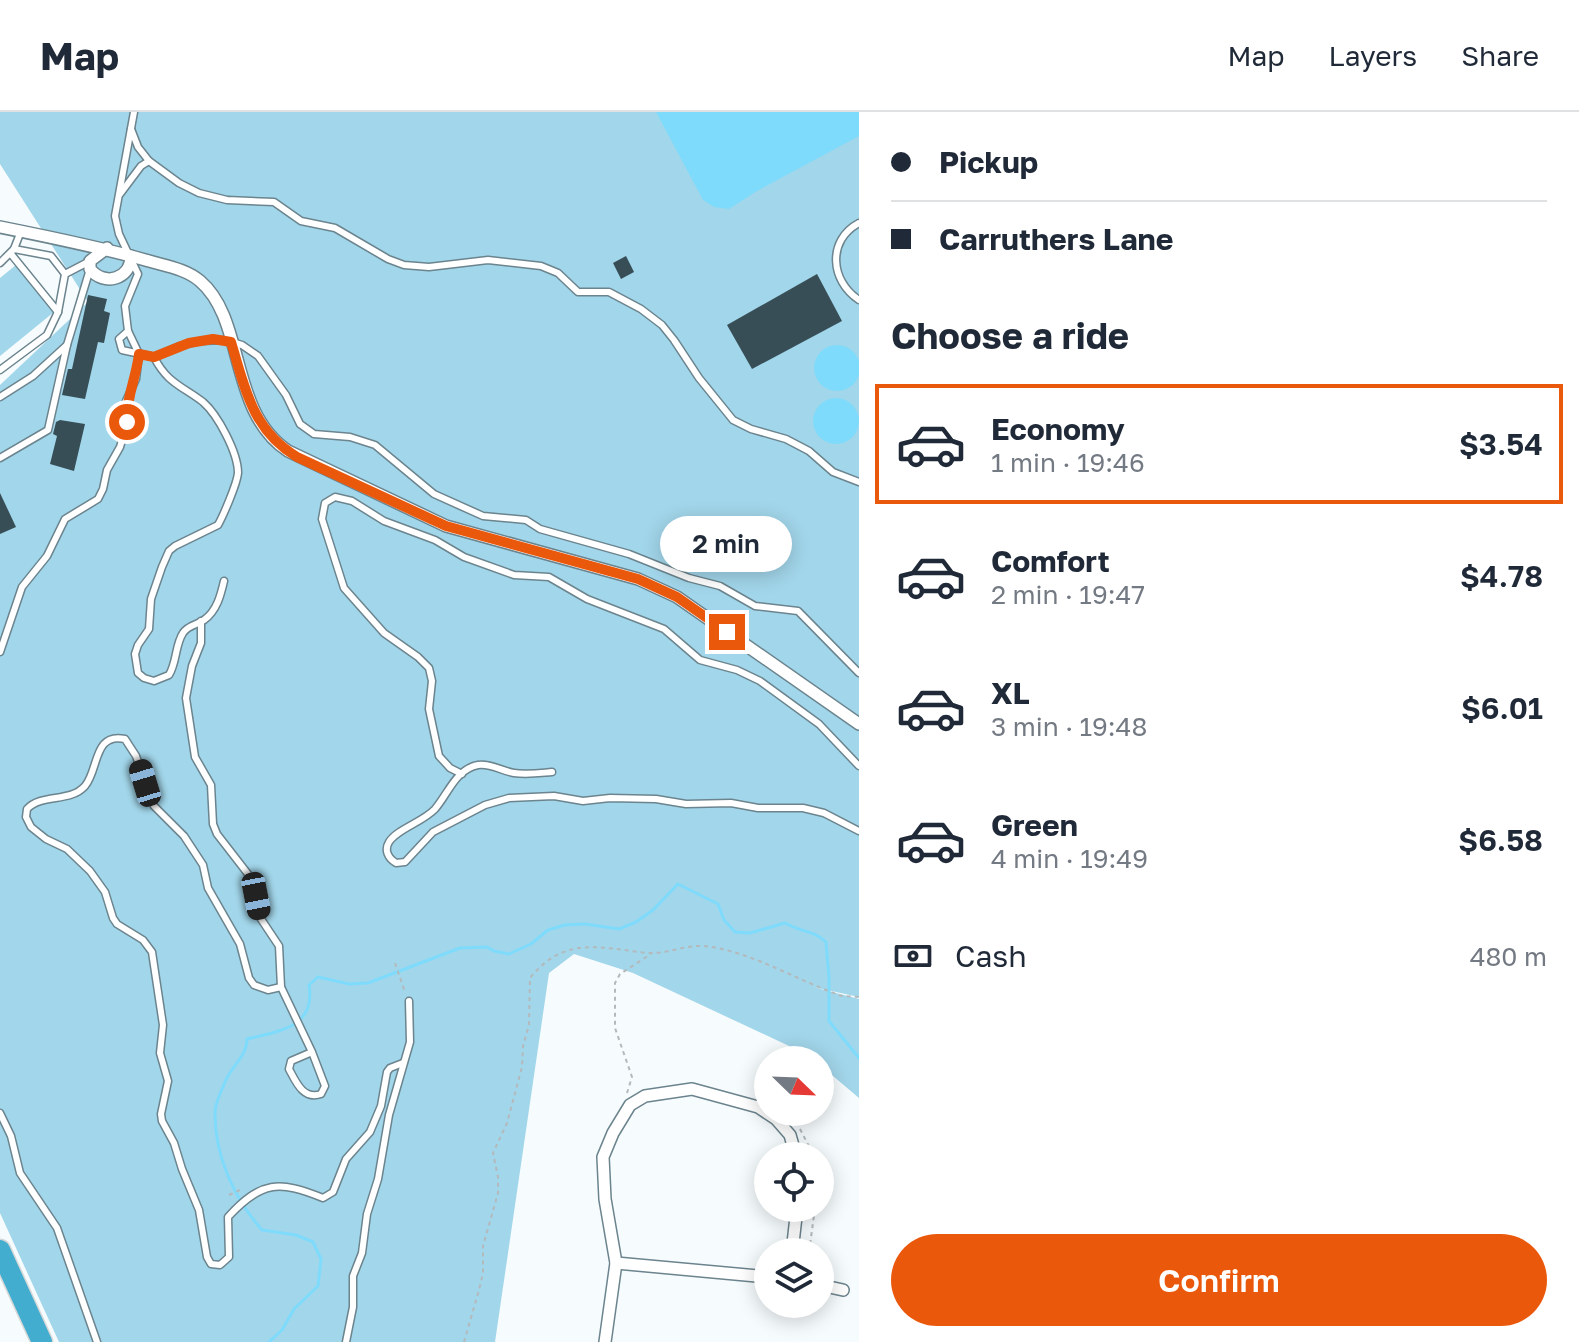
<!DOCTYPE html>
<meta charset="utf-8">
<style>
:root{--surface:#fff;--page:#f2f2f3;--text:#1f2937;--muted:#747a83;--line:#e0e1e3;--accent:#ea580c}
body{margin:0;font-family:"Golos Text",sans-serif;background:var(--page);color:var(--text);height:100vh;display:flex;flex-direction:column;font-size:30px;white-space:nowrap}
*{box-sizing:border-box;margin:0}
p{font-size:26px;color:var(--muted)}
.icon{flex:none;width:44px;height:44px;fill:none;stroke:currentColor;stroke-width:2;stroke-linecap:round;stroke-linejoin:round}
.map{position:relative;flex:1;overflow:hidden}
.sheet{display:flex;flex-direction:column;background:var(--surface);width:720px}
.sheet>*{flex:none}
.banner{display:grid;align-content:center;height:176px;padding:0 32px;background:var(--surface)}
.needle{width:52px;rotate:113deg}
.buttons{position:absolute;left:754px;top:934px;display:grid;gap:16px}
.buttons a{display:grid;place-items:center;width:80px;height:80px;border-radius:50%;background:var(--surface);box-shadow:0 4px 20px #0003;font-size:40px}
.end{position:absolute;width:36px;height:36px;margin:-18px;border:10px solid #ea580c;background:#fff;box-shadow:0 0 0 4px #fff}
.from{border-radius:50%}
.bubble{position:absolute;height:56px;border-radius:28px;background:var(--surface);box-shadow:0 4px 20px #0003;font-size:26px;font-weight:600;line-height:56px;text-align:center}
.car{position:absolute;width:24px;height:48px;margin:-24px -12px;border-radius:10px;box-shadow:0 0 6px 2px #0007;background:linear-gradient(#222 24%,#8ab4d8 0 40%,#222 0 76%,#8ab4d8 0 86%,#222 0)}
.banner b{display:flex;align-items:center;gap:28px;height:76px;font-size:30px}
.banner b+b{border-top:2px solid var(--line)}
.banner i{width:20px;height:20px;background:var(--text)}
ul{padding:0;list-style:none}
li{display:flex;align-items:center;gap:24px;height:120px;margin:0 16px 12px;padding:0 16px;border:4px solid transparent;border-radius:0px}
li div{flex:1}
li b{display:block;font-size:30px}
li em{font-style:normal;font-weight:600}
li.active{border-color:var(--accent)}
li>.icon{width:72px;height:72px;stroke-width:1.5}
h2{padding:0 32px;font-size:36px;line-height:96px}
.pay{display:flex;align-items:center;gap:20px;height:88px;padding:0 32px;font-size:30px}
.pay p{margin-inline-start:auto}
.button{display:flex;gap:16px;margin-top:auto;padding:16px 32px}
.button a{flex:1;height:92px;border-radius:48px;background:var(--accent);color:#fff;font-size:32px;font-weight:600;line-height:92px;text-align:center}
header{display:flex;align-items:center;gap:48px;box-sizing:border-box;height:112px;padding:0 40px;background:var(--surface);border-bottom:2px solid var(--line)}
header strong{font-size:38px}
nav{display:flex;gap:44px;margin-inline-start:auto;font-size:28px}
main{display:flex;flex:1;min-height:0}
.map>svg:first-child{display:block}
</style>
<header>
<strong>Map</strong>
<nav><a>Map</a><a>Layers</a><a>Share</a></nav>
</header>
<main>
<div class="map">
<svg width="859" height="1230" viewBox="0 0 859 1230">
<rect width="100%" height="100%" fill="#f6fbfd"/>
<!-- green -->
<g fill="#a2d6ea">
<path d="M0,0H859V885L813,875L859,887V986L820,953V948H813L804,941L633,861L574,842L549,861L495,1230H59L0,1101V273L88,190L0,52Z"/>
<path d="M16,153L54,200L0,244V166Z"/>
</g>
<!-- water -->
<g fill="#7fdbfb">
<path d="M656,0H859V24L757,79L729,97L714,95L703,88Z"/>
<circle cx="837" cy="256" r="23"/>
<circle cx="836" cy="309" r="23"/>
</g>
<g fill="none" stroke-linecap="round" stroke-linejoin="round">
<!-- stream -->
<path stroke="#7fdbfb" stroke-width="3" d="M269,1230L282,1218L294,1197L318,1174L321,1147L313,1130L296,1123L262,1118C234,1086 214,1043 215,999C216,990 221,979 225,970C231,954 247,945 247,927C279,919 316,916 309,873L318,865L349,872L368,871L460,836L487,835L494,839L509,842L531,832L548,818L565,813L585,812L619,817L636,810L653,798L678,772L718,792L724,808L735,820L750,821L785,811C801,820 813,818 826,830L829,866V909L859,946"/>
</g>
<!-- building -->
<g fill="#374e57">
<path d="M626,144L634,160L621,167L613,151Z"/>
<path d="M817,162L842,209L752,257L727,213Z"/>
<path d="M88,183L107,187L104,199L110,201L104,231L98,230L85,287L62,283L68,257H72Z"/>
<path d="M60,308L85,312L74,359L50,352L57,324L53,322L56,310Z"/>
<path d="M0,381L16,415L0,422Z"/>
</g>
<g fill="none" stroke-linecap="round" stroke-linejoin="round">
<!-- lane casing -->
<g stroke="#6b848e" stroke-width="9">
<g id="lane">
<path d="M131,17L138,35L149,49L179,71L199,81L227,88L274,90L301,109L335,116L388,147L404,153L429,155L488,148L541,154L558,161L578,180H609L641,197L662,213L674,228L699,266L733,308L751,317L786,327L809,339L833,360L859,370"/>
<path d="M120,82L141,54L149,49"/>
<path d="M859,111C827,128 830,169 859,188"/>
<path d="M14,137L51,144L65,162"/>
<path d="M11,142L58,200"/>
<path d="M0,151L14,137L21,119"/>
<path d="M128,219L119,227L122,238L154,245L180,234L200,229L225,228L242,233L258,244L286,283L300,312L314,322L350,325L375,333L434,382L483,404L526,408L540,417L629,442L689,466L720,474L755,494L798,499L859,561"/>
<path d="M154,245C167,271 182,274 203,290C218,303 238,341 238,361C237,372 223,404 218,413L175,434L169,439L162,455L151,487L149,517L138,533L135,542L138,561L144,566L154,569L169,563C177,550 175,533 183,521C188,513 197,513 204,508C217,499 221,482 224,469"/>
<path d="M0,258L47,223L58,200L65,162L90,149"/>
<path d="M0,285L33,264L67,233"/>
<path d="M0,346L48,318L67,233L90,157"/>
<path d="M201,509V531L192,554L186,586L195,645L211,673L213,712L217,722L248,762L261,807L279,834L281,875L312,940L325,974L321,982C303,988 296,970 289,957L291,949L312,940"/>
<path d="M0,540L22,475L47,444L65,407L98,387L103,377L107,358L120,335L126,315V289L136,267L139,242L128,219L125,194L138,162L119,122L115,104L134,0"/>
<path d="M552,660C540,661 527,663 514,661C502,659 490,651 478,653C456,657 448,682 435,697C423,710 397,717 389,730C384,738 388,746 396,751L405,750L433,720L485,693L509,686L554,684L583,689L610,686L656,687L686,692L731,691L758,696H803L824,701L859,719"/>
<path d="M462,662L450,656L439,644L429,597L432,569L429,556L418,545L384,521L344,476L322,407L325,391L335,385L352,389L384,409L435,428L464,445L514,463L549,465L587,487L664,517L700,548L737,558L760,569L819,612L859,654"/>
<path d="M281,875L268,878L254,873L249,866L240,832L208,776L203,753L184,724L154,694L136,644L125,627C93,620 99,658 85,674C70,691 42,681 27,697L26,705L31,715L46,727L67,737L90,759L105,780L113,806L117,812L143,828L152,840L163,913L160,941L168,969L161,1002L162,1009L174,1031L182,1057L199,1098L207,1145L211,1152L220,1153L229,1145L228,1105C261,1069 279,1068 323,1086L333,1080L346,1047L370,1020L381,994L387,960L390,956L403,951"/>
<path d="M0,1001L11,1024L20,1061L57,1116L97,1230"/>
<path d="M346,1230L353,1195V1164L362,1141L367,1102L378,1067L389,1003L410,930L409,889"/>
</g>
</g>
<!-- street casing -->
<g stroke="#6b848e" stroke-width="14">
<g id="street">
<path d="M0,115C50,125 100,135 149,149C166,154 186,157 200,169C246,208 228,299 288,339L446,414L638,467L677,485L859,612"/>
<path d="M107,136L90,149V157C104,175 131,167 131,144"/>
<path d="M792,1140L797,1096"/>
<path d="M616,1151L768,1165"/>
<path d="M820,1173L843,1178"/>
<path d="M605,1230L616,1151L605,1087L603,1045L613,1021L630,993L645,984L692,977L758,995L776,1007L790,1023L796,1044"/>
</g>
</g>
<!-- highway casing -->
<g stroke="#d6d8d8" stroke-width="23">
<path id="highway" d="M0,1138L42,1230"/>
</g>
<!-- path -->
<g stroke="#b3b9bc" stroke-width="2" stroke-dasharray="4 4" stroke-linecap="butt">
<path d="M395,851L405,880"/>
<path d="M627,981L632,965L615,916V871L620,862L651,842"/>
<path d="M800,1017L814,1044"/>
<path d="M229,1083L242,1077"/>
<path d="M809,1140L815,1096"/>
<path d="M464,1230L479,1178L483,1161V1134L498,1081V1065L493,1041L507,1011L522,955L523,934L529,913L530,866C565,823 600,836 648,841C667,842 685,833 703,834C749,838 798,869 842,884L859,885"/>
</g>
<!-- lane -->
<use href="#lane" stroke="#fff" stroke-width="6"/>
<!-- street -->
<use href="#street" stroke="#fff" stroke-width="11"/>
<!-- highway -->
<use href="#highway" stroke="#42adcf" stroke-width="20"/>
</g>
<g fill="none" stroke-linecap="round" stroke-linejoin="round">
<!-- route -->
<path stroke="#ea580c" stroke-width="10" d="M127,310C126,286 136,266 139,242L154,245L189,231L213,227L231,230C245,276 252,318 297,345L446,414L638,467L677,485L727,520"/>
</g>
</svg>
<div class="buttons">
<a><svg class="needle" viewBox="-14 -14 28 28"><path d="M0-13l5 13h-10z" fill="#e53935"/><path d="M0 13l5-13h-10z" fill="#747a83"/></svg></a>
<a><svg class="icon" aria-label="locate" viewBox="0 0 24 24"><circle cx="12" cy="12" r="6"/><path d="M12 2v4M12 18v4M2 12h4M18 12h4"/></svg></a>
<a><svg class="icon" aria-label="layers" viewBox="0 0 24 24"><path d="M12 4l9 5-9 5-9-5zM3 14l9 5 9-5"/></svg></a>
</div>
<i class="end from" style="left:127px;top:310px"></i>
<i class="end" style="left:727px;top:520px"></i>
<div class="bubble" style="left:660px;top:404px;width:132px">2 min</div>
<i class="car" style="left:145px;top:671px;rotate:343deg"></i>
<i class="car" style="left:256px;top:784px;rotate:169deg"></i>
</div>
<section class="sheet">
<div class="banner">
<b><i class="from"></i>Pickup</b>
<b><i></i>Carruthers Lane</b>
</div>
<h2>Choose a ride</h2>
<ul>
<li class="active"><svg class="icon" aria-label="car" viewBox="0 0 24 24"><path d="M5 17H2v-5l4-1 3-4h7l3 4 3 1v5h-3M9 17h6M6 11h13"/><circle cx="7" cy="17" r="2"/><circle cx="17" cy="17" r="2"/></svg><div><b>Economy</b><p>1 min · 19:46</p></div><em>$3.54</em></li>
<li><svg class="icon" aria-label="car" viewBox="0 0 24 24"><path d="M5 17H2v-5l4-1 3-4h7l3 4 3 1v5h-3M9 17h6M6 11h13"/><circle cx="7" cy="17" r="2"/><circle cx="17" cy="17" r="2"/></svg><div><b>Comfort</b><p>2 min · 19:47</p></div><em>$4.78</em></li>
<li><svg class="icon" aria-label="car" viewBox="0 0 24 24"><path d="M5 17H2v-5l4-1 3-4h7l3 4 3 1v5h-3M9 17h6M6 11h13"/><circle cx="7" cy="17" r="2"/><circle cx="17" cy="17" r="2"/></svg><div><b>XL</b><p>3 min · 19:48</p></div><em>$6.01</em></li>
<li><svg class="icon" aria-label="car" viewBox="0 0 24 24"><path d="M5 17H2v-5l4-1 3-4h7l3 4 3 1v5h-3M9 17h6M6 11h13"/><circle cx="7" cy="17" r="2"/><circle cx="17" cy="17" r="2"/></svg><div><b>Green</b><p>4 min · 19:49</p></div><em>$6.58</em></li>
</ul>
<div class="pay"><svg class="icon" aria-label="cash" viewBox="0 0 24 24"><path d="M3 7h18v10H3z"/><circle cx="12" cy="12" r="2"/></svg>Cash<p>480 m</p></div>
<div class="button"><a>Confirm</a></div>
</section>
</main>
